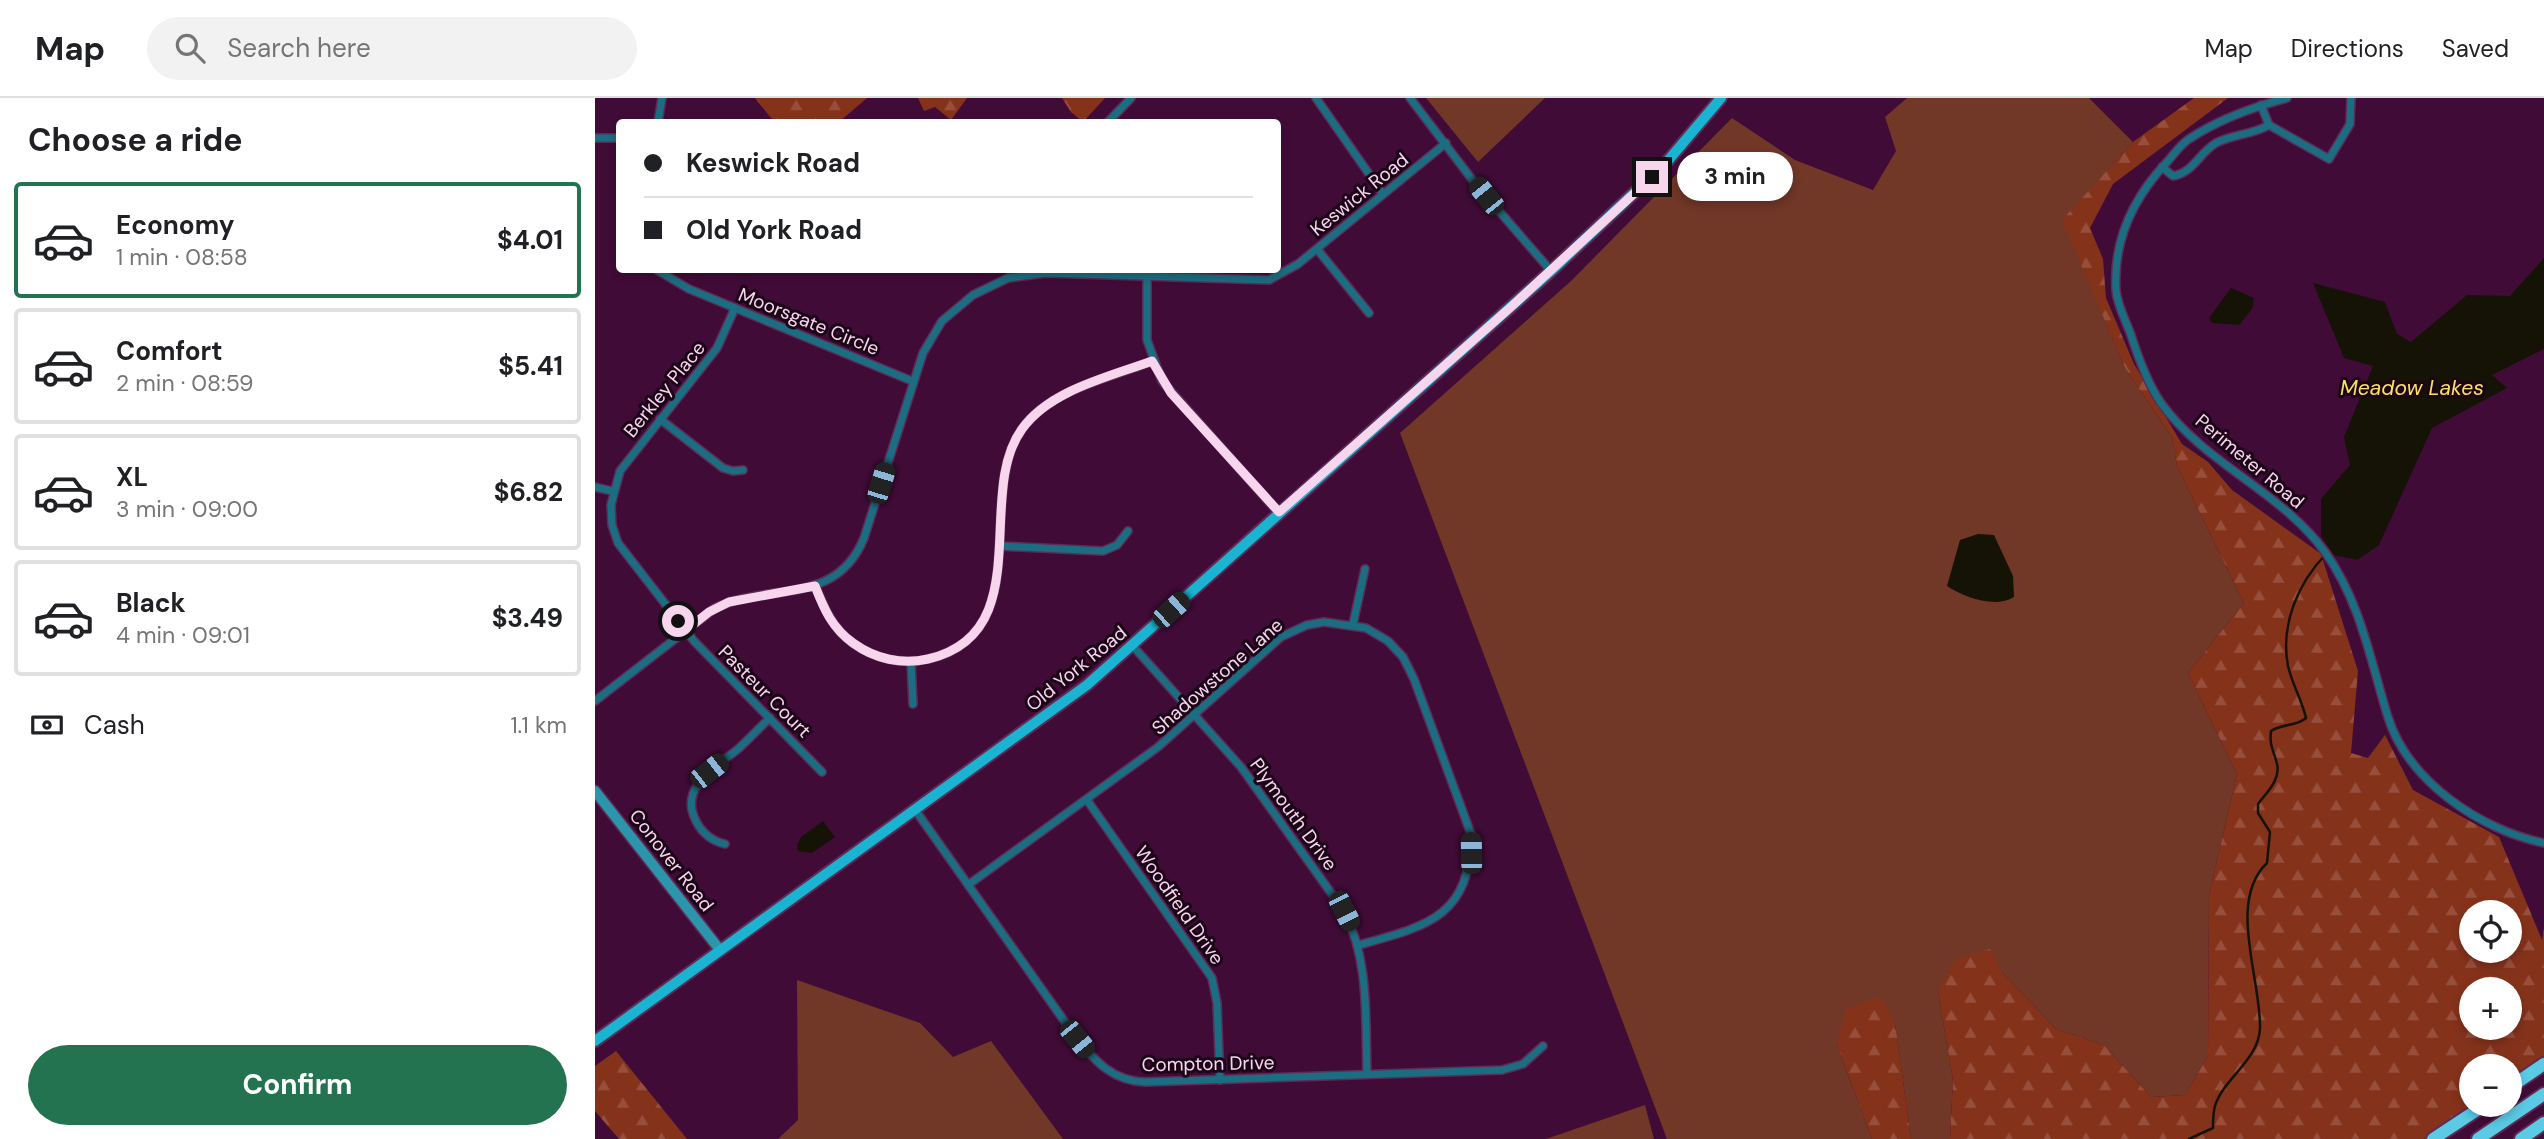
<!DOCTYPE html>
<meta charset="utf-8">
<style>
:root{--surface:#fff;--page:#f2f2f2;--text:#202124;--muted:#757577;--line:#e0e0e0;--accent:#237350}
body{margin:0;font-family:"DM Sans",sans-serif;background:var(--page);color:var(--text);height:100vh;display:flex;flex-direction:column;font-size:26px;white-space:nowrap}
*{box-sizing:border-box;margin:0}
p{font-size:23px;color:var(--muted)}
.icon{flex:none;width:38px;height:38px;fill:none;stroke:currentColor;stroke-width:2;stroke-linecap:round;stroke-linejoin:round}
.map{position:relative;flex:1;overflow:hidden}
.side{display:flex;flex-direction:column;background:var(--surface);width:595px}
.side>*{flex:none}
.guide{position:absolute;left:21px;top:21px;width:665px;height:154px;border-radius:7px;box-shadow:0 4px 10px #0003;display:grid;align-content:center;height:154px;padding:0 28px;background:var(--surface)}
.fabs{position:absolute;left:1864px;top:802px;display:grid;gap:14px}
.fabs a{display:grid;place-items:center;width:63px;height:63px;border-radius:50%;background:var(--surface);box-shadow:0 4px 10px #0003;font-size:35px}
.end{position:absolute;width:32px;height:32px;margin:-16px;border:9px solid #f7d5ed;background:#111;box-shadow:0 0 0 4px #111}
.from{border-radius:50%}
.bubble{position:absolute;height:49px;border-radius:24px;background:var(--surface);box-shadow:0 4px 10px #0003;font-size:23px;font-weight:700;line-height:49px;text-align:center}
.car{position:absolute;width:21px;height:42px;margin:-21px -10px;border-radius:9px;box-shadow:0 0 5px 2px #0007;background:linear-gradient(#222 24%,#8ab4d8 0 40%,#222 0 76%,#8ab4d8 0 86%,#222 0)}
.guide b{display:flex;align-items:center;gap:24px;height:66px;font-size:26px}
.guide b+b{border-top:2px solid var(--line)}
.guide i{width:18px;height:18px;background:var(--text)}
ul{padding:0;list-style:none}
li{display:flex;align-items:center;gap:21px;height:116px;margin:0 14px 10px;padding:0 14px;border:4px solid var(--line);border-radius:7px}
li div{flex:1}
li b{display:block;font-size:26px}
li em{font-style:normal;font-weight:700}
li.selected{border-color:var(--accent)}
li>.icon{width:63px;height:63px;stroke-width:1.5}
h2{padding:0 28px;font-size:32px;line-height:84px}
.pay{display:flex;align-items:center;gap:18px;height:77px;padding:0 28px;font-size:26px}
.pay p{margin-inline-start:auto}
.action{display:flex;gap:14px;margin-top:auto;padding:14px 28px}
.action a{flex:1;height:80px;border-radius:42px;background:var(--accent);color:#fff;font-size:28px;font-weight:700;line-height:80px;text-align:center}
header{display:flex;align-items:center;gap:42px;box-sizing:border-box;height:98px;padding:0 35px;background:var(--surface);border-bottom:2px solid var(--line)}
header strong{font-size:33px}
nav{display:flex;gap:38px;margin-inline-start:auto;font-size:24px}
.search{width:490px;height:63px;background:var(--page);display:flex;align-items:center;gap:18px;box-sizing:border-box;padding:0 24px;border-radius:38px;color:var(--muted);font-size:26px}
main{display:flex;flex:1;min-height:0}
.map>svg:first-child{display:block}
</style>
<header>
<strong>Map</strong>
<div class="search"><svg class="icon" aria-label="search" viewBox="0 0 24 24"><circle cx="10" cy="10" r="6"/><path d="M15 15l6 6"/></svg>Search here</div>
<nav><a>Map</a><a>Directions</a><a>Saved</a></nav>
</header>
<main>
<section class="side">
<h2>Choose a ride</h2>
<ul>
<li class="selected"><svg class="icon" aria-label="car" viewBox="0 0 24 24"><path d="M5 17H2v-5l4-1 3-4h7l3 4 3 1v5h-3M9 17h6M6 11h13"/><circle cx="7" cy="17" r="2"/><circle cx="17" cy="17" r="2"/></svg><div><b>Economy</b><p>1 min · 08:58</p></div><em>$4.01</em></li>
<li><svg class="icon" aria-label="car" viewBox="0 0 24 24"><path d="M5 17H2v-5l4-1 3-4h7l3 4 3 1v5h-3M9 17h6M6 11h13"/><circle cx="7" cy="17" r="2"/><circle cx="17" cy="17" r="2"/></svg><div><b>Comfort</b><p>2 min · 08:59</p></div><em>$5.41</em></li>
<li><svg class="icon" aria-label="car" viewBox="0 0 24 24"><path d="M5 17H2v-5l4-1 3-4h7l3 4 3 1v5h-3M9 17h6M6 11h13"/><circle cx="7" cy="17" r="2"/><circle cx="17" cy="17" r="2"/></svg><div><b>XL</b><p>3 min · 09:00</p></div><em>$6.82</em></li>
<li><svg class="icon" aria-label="car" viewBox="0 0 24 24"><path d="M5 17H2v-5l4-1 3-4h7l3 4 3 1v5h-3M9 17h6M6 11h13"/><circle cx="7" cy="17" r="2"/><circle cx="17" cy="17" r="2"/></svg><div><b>Black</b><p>4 min · 09:01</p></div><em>$3.49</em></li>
</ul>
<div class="pay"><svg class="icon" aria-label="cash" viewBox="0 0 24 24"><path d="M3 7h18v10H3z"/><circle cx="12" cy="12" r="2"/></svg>Cash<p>1.1 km</p></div>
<div class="action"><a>Confirm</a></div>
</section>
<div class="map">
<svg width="1949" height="1041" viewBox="0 0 1949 1041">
<defs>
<pattern id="forest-firs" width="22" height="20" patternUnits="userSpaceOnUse" patternTransform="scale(1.75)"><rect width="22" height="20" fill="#85321b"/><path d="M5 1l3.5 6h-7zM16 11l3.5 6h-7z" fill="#974f3c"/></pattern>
</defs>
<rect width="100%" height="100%" fill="#410b38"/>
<!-- green -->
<g fill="#713727">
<path d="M831,0H950L883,64Z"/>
<path d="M1312,0H1494L1538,44L1468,122L1530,270L1577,339L1582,368L1649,505L1593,575L1642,676L1614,797L1613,958L1590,997L1556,999L1509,947L1461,931L1407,874L1343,893L1358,982L1355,1041H1316L1300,925L1242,947L1277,1041H1072L805,335L976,183L1137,20L1200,62L1278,92L1301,53L1290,19Z"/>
<path d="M202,882L325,925L358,959L396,943L468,1041H183L203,1022Z"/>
<path d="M1050,1007L1059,1041H951Z"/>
</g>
<!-- forest -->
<g fill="url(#forest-firs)" fill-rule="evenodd">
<path d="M160,0H272L244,24H184L176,20Z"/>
<path d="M323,0H372L356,22L340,9L329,13Z"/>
<path d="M467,0H510L488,24L476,14Z"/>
<path d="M1599,0H1633L1518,86L1495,130L1508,161L1511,200L1539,266L1587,346L1613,364L1637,392L1726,456L1763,573L1756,655L1773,660L1790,637L1818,692L1904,739L1947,842L1949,830V973L1915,997L1914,968H1876V1006H1900L1849,1041H1355L1358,982L1343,893L1361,860L1395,851L1407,874L1461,931L1509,947L1556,999L1590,997L1613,958L1614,797L1642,676L1593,575L1649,505L1582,368L1577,339L1530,270L1467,122L1538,44ZM1876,814H1914V852H1876ZM1876,891H1914V929H1876Z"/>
<path d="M1285,898L1300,924L1316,1041H1277L1242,947L1251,911Z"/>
<path d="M21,953L92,1041H24L0,1013V968Z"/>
</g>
<!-- water -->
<g fill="#151206">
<path d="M1949,160V251L1897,277L1912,290L1837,330L1784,447L1762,462L1739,457L1726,438V401L1755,367L1749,339L1778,268L1749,260L1718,185L1790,204L1802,236L1816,244L1872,197L1915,198Z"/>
<path d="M1636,190L1659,200L1657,211L1644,227L1617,225L1614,220Z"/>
<path d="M1383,436L1399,437L1418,478L1419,499C1400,511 1369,499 1352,488L1365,442Z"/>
<path d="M228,723L240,739L217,755L203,753L202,747L206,739Z"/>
</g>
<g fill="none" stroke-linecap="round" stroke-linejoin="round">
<!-- stream -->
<path stroke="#151206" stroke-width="2.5" d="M1594,1041L1618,1030C1618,1023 1618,1015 1620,1008C1628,981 1664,962 1665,930C1666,880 1632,803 1672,765L1675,734L1663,715V706C1671,695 1686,682 1682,666C1679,653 1674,648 1676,633C1688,625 1701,629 1711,620C1707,602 1697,586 1693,568C1685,527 1703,485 1731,456"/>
<!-- street casing -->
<g stroke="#5e2b55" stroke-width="10">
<g id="street">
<path d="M721,0L788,96"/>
<path d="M815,0L879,84L956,173"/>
<path d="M1692,0C1658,9 1624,21 1594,41C1586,46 1579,56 1572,64C1539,99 1518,142 1521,192C1522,207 1531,223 1536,237C1543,259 1553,286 1566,305C1610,366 1687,394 1730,454C1765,503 1775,560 1792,616C1811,682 1885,732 1949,745"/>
<path d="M1666,7L1674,27L1734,61L1755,26L1756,0"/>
<path d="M63,24L67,0"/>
<path d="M513,24L536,0"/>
<path d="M0,40H24"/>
<path d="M1567,69L1578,78C1598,75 1604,55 1621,45C1638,36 1657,37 1674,27"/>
<path d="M722,151L774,215"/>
<path d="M62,172L94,191L317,283"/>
<path d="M552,179V242L567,283L683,414"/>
<path d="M140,210L122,250L25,373L16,407L17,427L23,445L99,543L227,674"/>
<path d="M65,321L128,370L138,373L148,372"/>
<path d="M0,389L17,393"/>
<path d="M405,448L508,453L522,447L533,433"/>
<path d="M220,488C230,511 237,530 258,545C280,561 307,567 333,561C444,535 379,397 427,331C455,291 514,280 557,263"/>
<path d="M758,526L770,471"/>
<path d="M537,547L646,669L749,813C775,863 770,921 772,976"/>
<path d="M316,564L318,606"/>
<path d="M0,603L120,510C174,484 241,509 269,440L328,255L347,223L378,197L413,180L451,175L674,182L703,166L851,45"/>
<path d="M492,702L617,880L622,905L625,982"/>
<path d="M321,713L482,941C501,964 518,983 550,984L907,972L928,966L948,948"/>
<path d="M130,746C117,743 107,735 101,723C83,689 121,669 143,651C154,641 164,630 175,620"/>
<path d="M373,787L563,649L686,539L712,527L729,524L771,530L793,543L808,559L819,581L876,736C876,819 832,828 764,847"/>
</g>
</g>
<!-- secondary casing -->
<g stroke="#5e2b55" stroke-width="13">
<path id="secondary" d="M0,693L125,852"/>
</g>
<!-- primary casing -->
<g stroke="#5e2b55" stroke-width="14">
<path id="primary" d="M0,943L492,587L956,173L1071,65L1126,0"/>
</g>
<!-- highway casing -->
<g stroke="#5e2b55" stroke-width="16">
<g id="highway">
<path d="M1914,990L1949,966"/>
<path d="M1838,1041L1891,1006"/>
<path d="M1883,1041L1949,996"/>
<path d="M1926,1041L1949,1025"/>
</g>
</g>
<!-- street -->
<use href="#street" stroke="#1b6e81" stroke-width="7"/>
<!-- secondary -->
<use href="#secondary" stroke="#2c94ab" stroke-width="10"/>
<!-- primary -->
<use href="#primary" stroke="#1ab3d1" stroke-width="10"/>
<!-- highway -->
<use href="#highway" stroke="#5bcae5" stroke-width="12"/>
</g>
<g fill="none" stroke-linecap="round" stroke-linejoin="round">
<!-- route -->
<path stroke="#f7d5ed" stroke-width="9" d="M83,523L90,533L114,514L134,504L220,488C229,511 237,530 258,545C280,561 307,567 333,561C444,535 379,397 427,331C455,292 514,279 557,263L576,295L684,414L917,208L1057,79"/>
</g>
<g text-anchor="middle" stroke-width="6" stroke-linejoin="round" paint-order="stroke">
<!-- street labels -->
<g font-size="19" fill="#f7d5ed" stroke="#1b0617">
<text transform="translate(764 96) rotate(-39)" y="7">Keswick Road</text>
<text transform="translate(214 223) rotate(22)" y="7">Moorsgate Circle</text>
<text transform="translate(69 291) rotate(-51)" y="7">Berkley Place</text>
<text transform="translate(1655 363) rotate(40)" y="7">Perimeter Road</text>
<text transform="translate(481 570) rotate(-39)" y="7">Old York Road</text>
<text transform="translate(622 578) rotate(-41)" y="7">Shadowstone Lane</text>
<text transform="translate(170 593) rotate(45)" y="7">Pasteur Court</text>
<text transform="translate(699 716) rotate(54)" y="7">Plymouth Drive</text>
<text transform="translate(77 762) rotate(52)" y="7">Conover Road</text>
<text transform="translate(585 807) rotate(55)" y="7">Woodfield Drive</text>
<text transform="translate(613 965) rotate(-1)" y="7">Compton Drive</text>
</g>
<!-- water labels -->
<g font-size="21" font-style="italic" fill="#fee060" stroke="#1b0617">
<text x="1817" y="297">Meadow Lakes</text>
</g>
</g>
</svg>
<div class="fabs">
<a><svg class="icon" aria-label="locate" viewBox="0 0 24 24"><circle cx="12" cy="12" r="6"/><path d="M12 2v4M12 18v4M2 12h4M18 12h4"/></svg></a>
<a>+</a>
<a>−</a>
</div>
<i class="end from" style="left:83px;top:523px"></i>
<i class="end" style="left:1057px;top:79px"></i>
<div class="bubble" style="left:1082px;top:54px;width:116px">3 min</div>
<i class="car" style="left:891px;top:98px;rotate:321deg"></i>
<i class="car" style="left:286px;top:385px;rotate:17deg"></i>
<i class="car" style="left:576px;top:512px;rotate:48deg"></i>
<i class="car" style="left:114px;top:673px;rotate:52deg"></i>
<i class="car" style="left:876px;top:755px;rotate:359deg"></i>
<i class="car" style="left:749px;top:813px;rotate:153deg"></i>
<i class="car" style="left:482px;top:941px;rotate:141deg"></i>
<div class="guide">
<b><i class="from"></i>Keswick Road</b>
<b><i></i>Old York Road</b>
</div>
</div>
</main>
